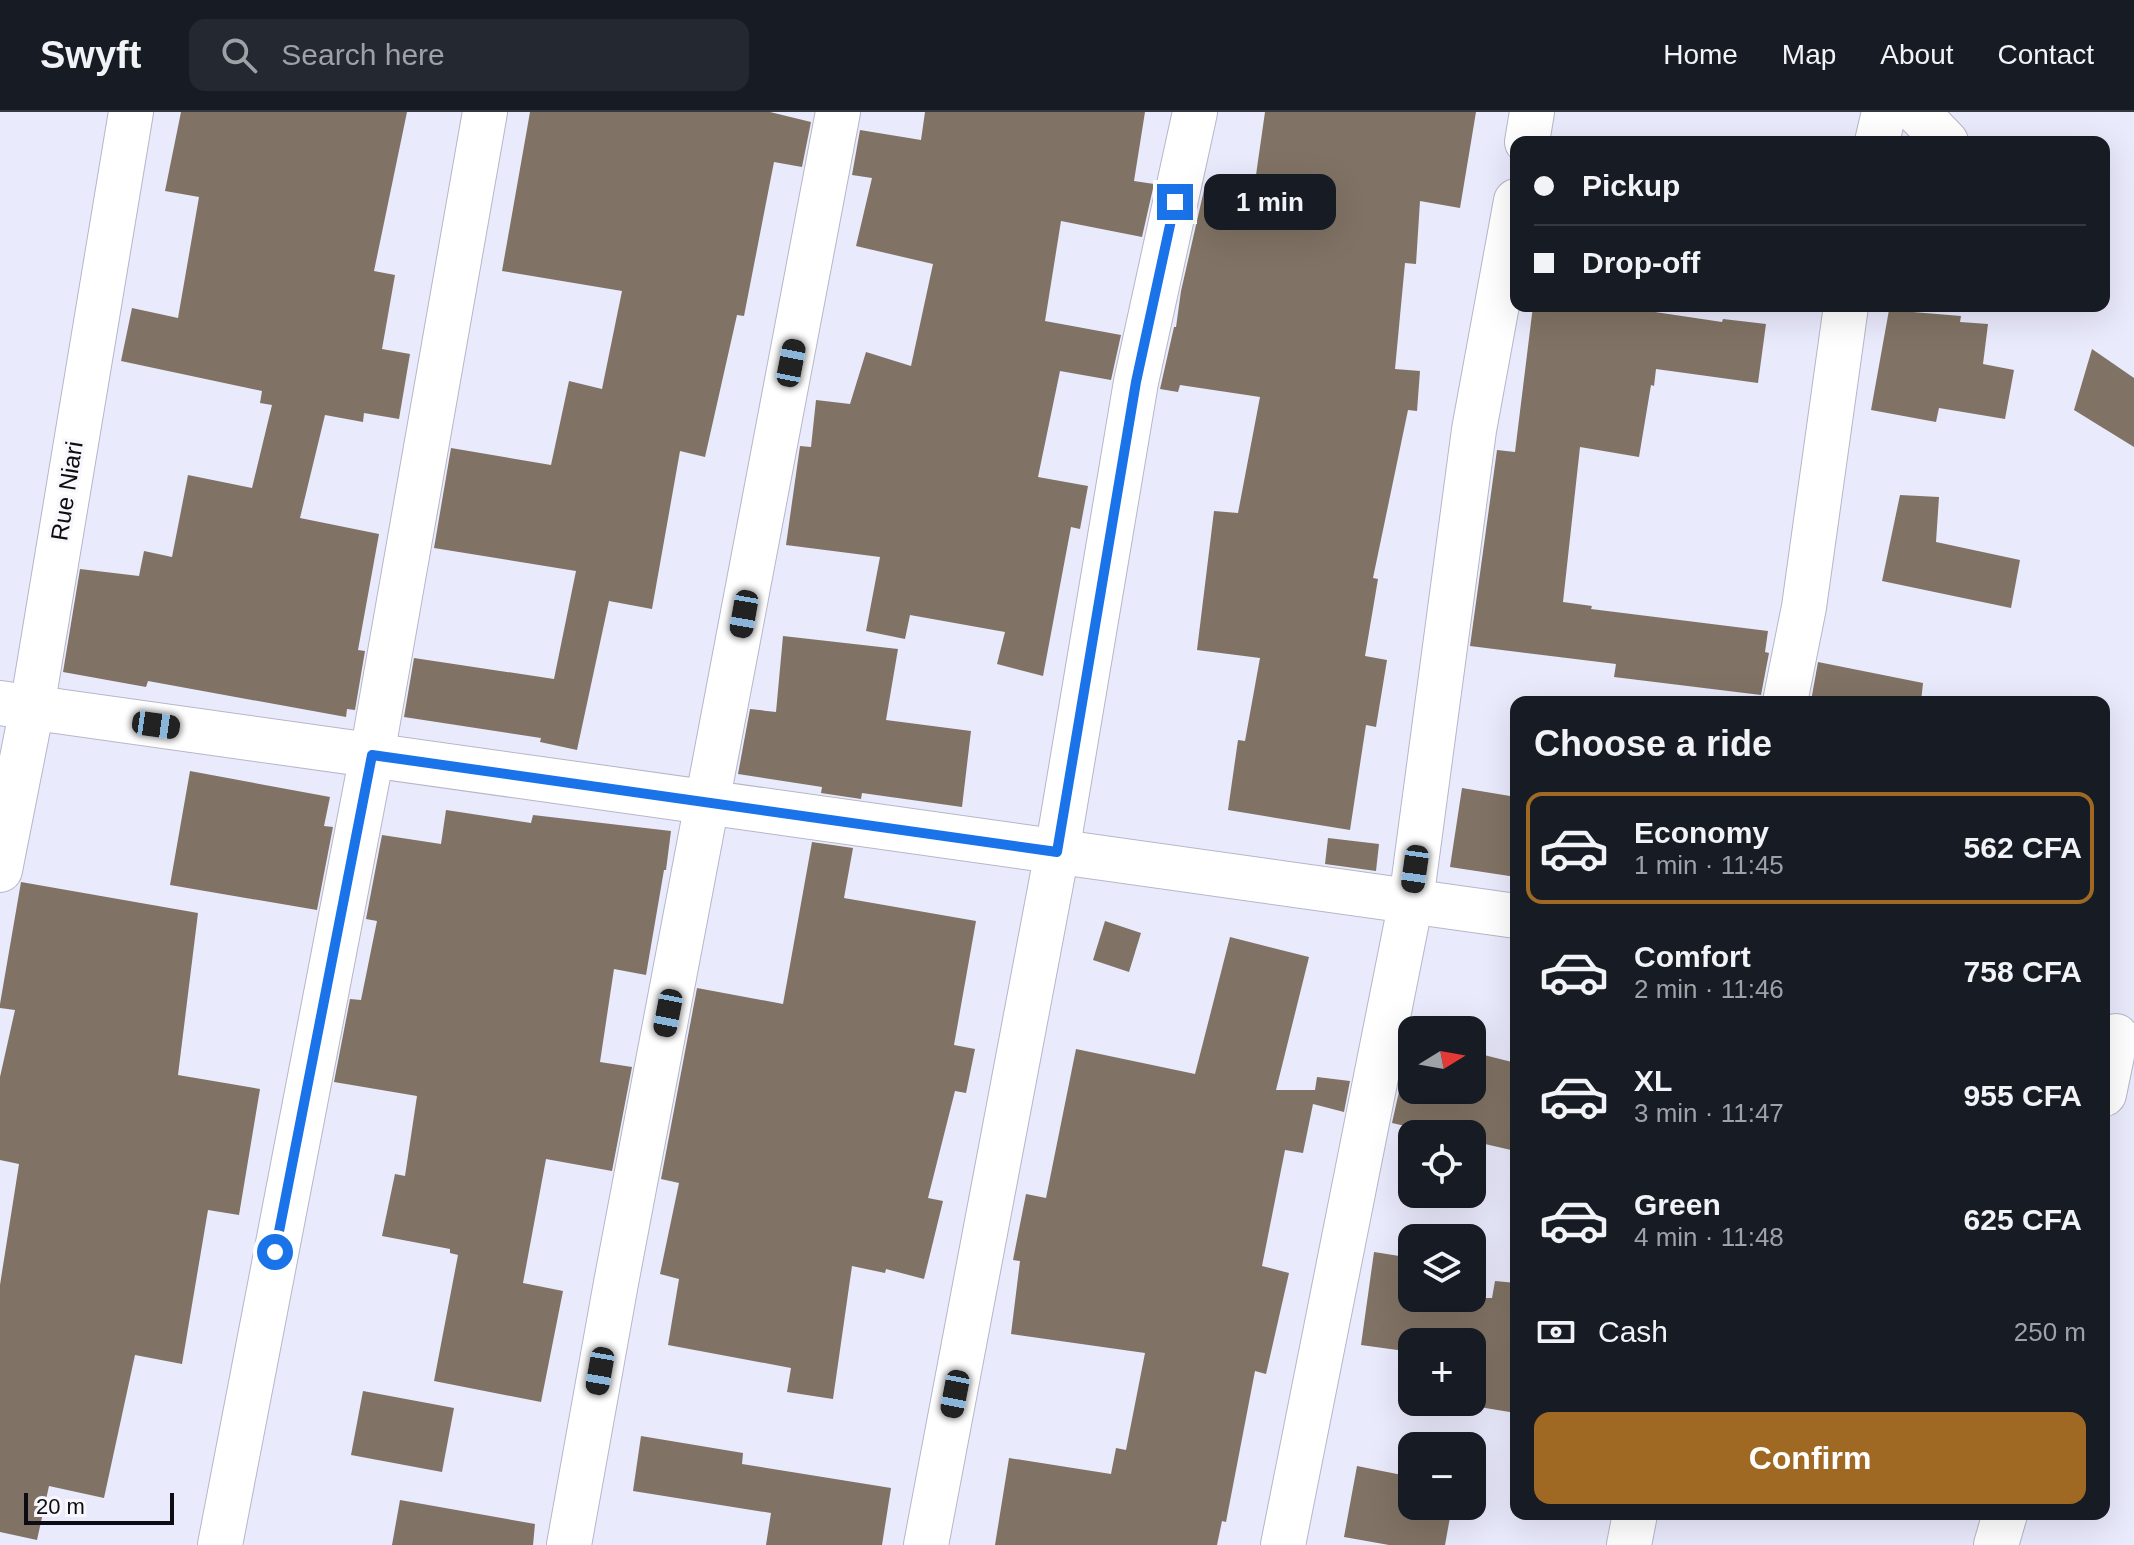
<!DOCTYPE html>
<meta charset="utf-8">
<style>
:root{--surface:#171b24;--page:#242831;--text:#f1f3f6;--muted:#9ea1a6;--line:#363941;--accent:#9f6923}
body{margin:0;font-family:Helvetica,sans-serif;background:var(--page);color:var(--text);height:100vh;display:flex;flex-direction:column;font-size:30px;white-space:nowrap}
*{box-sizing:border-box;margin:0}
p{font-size:26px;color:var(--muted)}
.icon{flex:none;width:44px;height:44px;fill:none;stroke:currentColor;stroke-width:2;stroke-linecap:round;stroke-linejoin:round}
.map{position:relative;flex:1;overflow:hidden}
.side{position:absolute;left:1510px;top:584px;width:600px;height:824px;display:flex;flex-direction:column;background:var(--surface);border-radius:16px;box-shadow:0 8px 32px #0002}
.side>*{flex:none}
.hud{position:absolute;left:1510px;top:24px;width:600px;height:176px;border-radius:16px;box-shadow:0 8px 32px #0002;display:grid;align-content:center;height:176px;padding:0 24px;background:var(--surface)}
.needle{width:52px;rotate:79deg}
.fabs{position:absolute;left:1398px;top:904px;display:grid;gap:16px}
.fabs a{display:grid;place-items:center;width:88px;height:88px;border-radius:16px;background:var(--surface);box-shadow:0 8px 32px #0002;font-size:40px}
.scale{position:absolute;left:24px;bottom:20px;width:150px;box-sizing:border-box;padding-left:8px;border:4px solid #0c0c12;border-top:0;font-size:22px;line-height:28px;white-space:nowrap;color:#0c0c12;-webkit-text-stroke:6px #f8f8fc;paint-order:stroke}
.end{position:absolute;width:36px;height:36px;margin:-18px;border:10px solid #1a73e8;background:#fff;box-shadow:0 0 0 4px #fff}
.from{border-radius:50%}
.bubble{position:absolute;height:56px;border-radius:16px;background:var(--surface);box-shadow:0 8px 32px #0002;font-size:26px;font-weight:700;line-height:56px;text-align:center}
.car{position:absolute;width:24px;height:48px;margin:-24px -12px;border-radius:10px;box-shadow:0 0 6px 2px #0007;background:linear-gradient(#222 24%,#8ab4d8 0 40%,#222 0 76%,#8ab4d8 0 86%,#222 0)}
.hud b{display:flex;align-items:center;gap:28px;height:76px;font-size:30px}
.hud b+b{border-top:2px solid var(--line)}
.hud i{width:20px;height:20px;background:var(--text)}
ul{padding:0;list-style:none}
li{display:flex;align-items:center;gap:24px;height:112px;margin:0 16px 12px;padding:0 8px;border:4px solid transparent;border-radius:16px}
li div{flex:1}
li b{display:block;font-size:30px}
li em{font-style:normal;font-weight:700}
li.on{border-color:var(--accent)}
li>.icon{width:72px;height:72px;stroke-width:1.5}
h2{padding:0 24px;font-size:36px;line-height:96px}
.pay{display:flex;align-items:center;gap:20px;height:88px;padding:0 24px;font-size:30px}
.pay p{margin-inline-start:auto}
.button{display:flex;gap:16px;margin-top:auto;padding:16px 24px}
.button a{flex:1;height:92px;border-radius:16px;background:var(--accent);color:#fff;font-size:32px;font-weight:700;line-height:92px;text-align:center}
header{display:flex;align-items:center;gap:48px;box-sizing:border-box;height:112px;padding:0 40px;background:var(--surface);border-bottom:2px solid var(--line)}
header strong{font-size:38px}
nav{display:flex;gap:44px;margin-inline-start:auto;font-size:28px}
.search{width:560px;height:72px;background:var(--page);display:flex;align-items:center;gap:20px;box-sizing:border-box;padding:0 28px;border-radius:16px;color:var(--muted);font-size:30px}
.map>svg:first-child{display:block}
</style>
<header>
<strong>Swyft</strong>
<div class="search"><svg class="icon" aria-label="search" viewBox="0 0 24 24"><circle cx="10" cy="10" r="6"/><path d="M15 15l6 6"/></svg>Search here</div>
<nav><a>Home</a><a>Map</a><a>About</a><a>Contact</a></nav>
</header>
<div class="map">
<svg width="2134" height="1433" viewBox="0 0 2134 1433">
<rect width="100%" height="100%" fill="#eaeafd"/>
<!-- building -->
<g fill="#807365">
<path d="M181,0H407L374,159L395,163L382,237L410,242L399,307L364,301L363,310L325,303L300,406L379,422L358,538L365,539L355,598L347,597L346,605L148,569L146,575L63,560L80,457L139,464L144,439L172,445L188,363L252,376L272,293L260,291L262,279L121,249L132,196L178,206L199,85L165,79Z"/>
<path d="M530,0H770L811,10L802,55L774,50L744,204L737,203L705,345L680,339L652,497L609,489L577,638L540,630L541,626L404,605L414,546L554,567L576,459L434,436L451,336L551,353L569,269L602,277L622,179L502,159Z"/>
<path d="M925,0H1145L1134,69L1154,72L1142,125L1061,109L1045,209L1121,223L1111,268L1060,259L1038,365L1088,374L1080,417L1071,415L1043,564L997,552L1005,520L910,503L905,527L866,519L880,445L786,433L800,334L811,335L816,288L850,292L866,240L911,254L933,152L856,134L872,66L852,63L860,18L921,28Z"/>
<path d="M1265,0H1476L1460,96L1420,89L1416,152L1405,151L1395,257L1420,259L1417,299L1408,298L1373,466L1378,467L1365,544L1387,548L1376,615L1366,613L1350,718L1228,698L1238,628L1245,629L1260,546L1197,538L1214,399L1238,401L1260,285L1180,273L1178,280L1160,277L1174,215H1176L1181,179L1204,78L1253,84Z"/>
<path d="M1533,194H1615L1722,210L1723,207L1766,212L1758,271L1656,257L1654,274L1651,273L1639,345L1580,335L1563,490L1592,494L1591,497L1768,519L1765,540L1769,541L1761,583L1614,565L1616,552L1470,534L1497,338L1515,340Z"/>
<path d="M1889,198L1961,204L1960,210L1988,212L1983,252L2014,258L2005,307L1939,296L1936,310L1871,298Z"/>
<path d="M2092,237L2134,266V335L2074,298Z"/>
<path d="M1900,383L1939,385L1936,430L2020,448L2011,496L1882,469Z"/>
<path d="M783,524L898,537L886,608L971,619L962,695L862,681L861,687L821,681L822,675L738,662L750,597L776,600Z"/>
<path d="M1818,550L1923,571L1921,590L1811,589Z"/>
<path d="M190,659L330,685L324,714L333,715L317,798L170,773Z"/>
<path d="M1462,676L1516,685V765L1450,755Z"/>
<path d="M446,698L531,711L533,703L671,719L666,758H664L646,863L614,857L600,950L632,955L612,1059L546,1047L523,1171L563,1179L541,1290L434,1269L458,1143L450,1141V1137L382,1124L395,1062L405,1064L417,984L334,970L350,887L361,888L377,809L366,807L382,723L441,732Z"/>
<path d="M1328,726L1379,732L1376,759L1325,752Z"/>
<path d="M812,730L853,736L844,786L976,809L954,933L975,937L966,981L955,979L928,1086L943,1089L924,1167L886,1157L885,1161L852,1154L833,1287L787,1280L791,1256L668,1233L679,1167L660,1162L679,1071L661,1067L697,876L783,892Z"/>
<path d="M21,770L198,801L178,963L260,977L239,1103L208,1098L182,1252L135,1243L104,1386L49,1374L37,1428L0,1420V1173L19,1052L0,1048V965L15,898L0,896V892Z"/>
<path d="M1105,809L1141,821L1129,860L1093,848Z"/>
<path d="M1230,825L1309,845L1276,978H1315L1317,965L1350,969L1344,1000L1313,992L1303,1041L1285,1038L1262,1154L1289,1161L1266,1262L1255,1259L1226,1410L1222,1409L1217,1433H995L1009,1346L1111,1362L1116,1336L1126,1338L1145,1241L1011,1222L1020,1149L1013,1148L1026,1082L1046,1086L1076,937L1195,962Z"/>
<path d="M1472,940L1516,951V1015L1511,1038L1472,1029V1022H1441L1392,1011L1400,975L1412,978H1472Z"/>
<path d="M1374,1140L1412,1146V1186H1492L1495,1169L1516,1171V1301L1473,1294L1480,1251L1472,1250V1230H1412V1240L1361,1233Z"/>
<path d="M363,1279L454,1296L442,1360L351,1343Z"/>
<path d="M641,1324L743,1341L742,1352L891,1376L882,1433H766L771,1401L633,1379Z"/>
<path d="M1357,1354L1412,1365V1394H1452L1445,1433H1389L1344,1425Z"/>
<path d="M400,1388L535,1412L533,1433H392Z"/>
</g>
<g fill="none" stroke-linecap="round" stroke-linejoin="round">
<!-- minor casing -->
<g stroke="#b6b6c9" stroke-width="46">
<g id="minor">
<path d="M1917,0L1946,30"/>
<path d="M1527,30L1532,0"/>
<path d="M1877,30L1884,0"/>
<path d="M1785,590L1804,495L1846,194"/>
<path d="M0,591L1516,804"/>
<path d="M0,758L32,596L131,0"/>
<path d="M2104,982L2116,924"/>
<path d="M220,1433L372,643L485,0"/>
<path d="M569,1433L616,1171L838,0"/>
<path d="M926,1433L1057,740L1136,270L1195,0"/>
<path d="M1283,1433L1411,789L1474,318L1516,89"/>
<path d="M1629,1433L1635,1402"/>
<path d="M1996,1433L2005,1402"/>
</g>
</g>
<!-- minor -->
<use href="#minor" stroke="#fff" stroke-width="44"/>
</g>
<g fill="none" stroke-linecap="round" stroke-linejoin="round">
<!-- route -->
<path stroke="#1a73e8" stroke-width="10" d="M275,1140L372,643L1057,740L1136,270L1175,90"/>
</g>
<g text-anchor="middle" stroke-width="7" stroke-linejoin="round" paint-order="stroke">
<!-- street labels -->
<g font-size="24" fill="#0c0c12" stroke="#f8f8fc">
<text transform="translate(67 379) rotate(-81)" y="8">Rue Niari</text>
</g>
</g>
</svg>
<div class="fabs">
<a><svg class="needle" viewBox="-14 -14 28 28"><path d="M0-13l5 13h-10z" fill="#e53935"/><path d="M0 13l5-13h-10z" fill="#9ea1a6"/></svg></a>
<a><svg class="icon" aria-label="locate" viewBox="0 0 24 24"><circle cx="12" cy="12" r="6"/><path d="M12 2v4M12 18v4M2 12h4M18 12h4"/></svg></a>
<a><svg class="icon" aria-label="layers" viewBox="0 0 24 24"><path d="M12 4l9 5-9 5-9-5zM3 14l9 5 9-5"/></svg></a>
<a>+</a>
<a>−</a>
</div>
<div class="scale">20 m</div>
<i class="end from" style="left:275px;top:1140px"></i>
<i class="end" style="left:1175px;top:90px"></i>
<div class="bubble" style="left:1204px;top:62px;width:132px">1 min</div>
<i class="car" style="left:791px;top:251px;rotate:11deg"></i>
<i class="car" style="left:744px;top:502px;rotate:190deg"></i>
<i class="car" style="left:156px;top:613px;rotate:98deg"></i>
<i class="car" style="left:1415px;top:757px;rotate:188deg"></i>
<i class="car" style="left:668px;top:901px;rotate:191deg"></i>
<i class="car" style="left:600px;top:1259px;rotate:190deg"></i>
<i class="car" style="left:955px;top:1282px;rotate:191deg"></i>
<div class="hud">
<b><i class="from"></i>Pickup</b>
<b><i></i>Drop-off</b>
</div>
<section class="side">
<h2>Choose a ride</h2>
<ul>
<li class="on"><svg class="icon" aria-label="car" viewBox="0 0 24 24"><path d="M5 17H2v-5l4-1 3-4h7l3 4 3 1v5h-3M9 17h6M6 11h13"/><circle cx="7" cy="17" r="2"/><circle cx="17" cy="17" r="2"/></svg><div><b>Economy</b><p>1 min · 11:45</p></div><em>562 CFA</em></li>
<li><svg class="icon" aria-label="car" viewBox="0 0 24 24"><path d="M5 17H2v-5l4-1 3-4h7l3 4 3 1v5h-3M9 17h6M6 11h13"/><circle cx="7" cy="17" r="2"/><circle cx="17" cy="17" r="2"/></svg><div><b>Comfort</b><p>2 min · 11:46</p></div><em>758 CFA</em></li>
<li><svg class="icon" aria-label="car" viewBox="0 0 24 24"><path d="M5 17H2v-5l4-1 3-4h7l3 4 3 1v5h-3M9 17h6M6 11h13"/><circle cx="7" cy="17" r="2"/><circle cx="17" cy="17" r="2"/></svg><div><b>XL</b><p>3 min · 11:47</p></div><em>955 CFA</em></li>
<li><svg class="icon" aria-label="car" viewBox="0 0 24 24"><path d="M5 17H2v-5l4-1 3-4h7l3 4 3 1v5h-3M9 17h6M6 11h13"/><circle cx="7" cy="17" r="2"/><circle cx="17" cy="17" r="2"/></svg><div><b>Green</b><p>4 min · 11:48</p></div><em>625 CFA</em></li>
</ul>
<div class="pay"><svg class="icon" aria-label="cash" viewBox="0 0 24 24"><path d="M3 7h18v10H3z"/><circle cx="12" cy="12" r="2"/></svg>Cash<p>250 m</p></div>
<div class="button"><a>Confirm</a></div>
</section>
</div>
